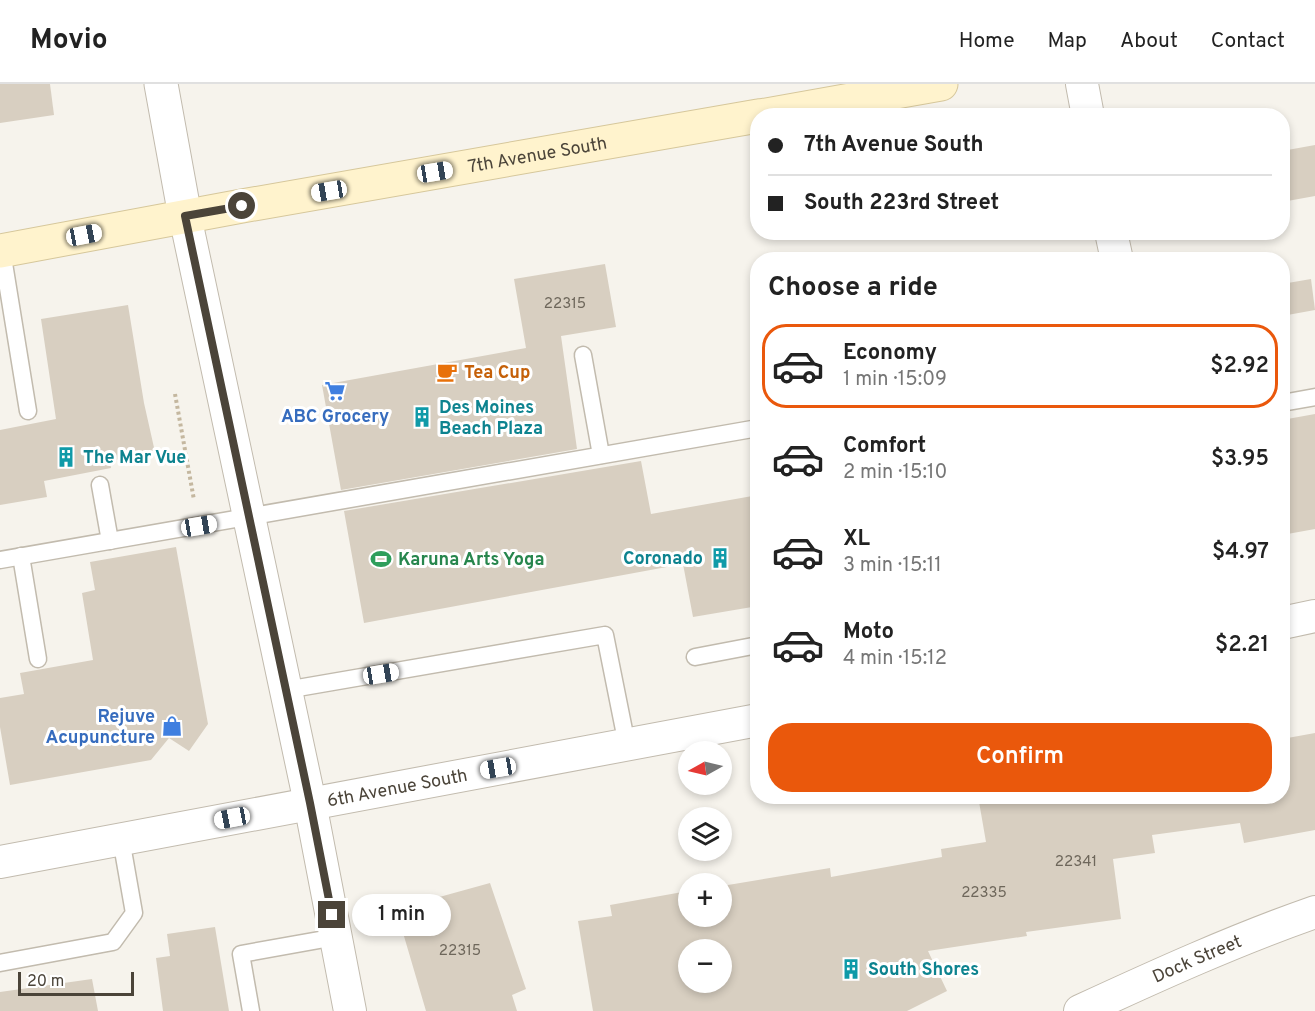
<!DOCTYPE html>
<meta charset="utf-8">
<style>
:root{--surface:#fff;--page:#f2f2f2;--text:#222;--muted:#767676;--line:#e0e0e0;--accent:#ea580c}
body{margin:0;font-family:Overpass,sans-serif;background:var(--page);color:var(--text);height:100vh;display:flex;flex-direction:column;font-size:22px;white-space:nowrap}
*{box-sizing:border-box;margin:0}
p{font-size:20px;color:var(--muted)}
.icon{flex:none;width:33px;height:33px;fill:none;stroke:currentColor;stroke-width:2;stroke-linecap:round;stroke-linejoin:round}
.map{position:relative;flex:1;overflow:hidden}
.drawer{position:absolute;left:750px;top:168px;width:540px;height:552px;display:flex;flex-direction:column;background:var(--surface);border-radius:24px;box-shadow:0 3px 9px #0003}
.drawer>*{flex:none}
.top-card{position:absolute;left:750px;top:24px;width:540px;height:132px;border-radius:24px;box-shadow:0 3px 9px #0003;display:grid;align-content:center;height:132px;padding:0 18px;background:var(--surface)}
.needle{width:39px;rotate:262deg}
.buttons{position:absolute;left:678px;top:657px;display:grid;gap:12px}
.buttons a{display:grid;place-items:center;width:54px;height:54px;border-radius:50%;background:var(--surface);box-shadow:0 3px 9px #0003;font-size:30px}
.scale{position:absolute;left:18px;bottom:15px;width:116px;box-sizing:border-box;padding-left:6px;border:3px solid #4b4439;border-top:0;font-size:16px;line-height:21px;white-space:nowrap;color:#4b4439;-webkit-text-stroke:4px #fff;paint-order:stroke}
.end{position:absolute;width:27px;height:27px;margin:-14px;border:8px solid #4b4439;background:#fff;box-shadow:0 0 0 3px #fff}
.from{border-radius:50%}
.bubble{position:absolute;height:42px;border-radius:21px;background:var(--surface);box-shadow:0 3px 9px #0003;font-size:20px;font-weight:600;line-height:42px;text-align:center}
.car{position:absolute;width:18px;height:36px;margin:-18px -9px;border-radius:8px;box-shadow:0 0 4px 2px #0007;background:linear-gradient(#fff 24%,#345 0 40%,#fff 0 76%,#345 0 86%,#fff 0)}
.top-card b{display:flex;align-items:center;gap:21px;height:57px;font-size:22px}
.top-card b+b{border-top:2px solid var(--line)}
.top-card i{width:15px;height:15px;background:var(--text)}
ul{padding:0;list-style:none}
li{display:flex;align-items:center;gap:18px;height:84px;margin:0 12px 9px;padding:0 6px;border:3px solid transparent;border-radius:24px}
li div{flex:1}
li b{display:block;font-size:22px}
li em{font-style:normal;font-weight:600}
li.on{border-color:var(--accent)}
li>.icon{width:54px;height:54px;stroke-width:1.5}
h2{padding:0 18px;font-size:27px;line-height:72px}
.button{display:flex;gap:12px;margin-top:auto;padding:12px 18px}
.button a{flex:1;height:69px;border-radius:24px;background:var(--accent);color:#fff;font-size:24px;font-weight:600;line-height:69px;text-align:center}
header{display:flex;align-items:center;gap:36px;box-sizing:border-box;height:84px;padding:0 30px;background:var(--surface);border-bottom:2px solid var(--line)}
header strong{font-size:28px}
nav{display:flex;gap:33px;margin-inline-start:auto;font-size:21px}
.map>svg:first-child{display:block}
</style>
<header>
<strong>Movio</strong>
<nav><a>Home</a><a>Map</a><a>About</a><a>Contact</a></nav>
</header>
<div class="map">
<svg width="1315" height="927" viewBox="0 0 1315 927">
<rect width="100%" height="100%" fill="#f6f3ec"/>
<!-- building -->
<g fill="#d8cfc1" fill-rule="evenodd">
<path d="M0,0H50L54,31L0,39Z"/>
<path d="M1315,61V112L1282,118V67Z"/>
<path d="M605,180L616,243L561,252L577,365L341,406L322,301L526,264L514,195Z"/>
<path d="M1311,195L1315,226L1282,232V200Z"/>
<path d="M128,221L144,319L155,368L110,377L111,384L44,397L47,413L0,421V346L56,335L41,235Z"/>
<path d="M1315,330V445L1282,451V336Z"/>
<path d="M641,377L651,430L758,411V522L693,533L683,480L364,539L344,427Z"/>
<path d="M176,463L208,640L189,667L169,654L151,676L10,701L0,643V614L24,610L20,589L93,576L82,509L95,506L90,478Z"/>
<path d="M1315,649V746L1244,759L1240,739L1152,751L1155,769L1113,775L1121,835L1026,848L1027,852L928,867L947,907L907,927H593L578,837L612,832L610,821L688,807V832H722V802L830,784L831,793L942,773L941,765L986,758L978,712H1282V655ZM688,866H722V898H688Z"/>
<path d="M490,799L526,905L512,911L517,927H426L396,825Z"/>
<path d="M215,843L229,927H163L156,874L170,872L167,850Z"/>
<path d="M92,895L98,927H0V908Z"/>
</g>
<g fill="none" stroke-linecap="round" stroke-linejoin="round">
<!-- service casing -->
<g stroke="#c2bbae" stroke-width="19">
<g id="service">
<path d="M2,167L28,327"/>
<path d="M583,271L601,371"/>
<path d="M1282,319L1315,313"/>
<path d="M100,401L110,457"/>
<path d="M21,472L38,575"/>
<path d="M0,476L758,344"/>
<path d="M695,573L758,561"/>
<path d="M286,606L605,551L627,661"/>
<path d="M0,879L113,858L134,829L121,755"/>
<path d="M251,927L241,870L336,853"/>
</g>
</g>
<!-- minor casing -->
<g stroke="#c2bbae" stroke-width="34">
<g id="minor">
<path d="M1082,0L1088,32"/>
<path d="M185,132L310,719L350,927"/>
<path d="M1111,148L1117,176"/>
<path d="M1282,539L1315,532"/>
<path id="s1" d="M0,778L758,636"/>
<path id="s2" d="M1080,927C1158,891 1235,856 1315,828"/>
</g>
</g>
<!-- tertiary casing -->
<g stroke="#c2bbae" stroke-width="35">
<path id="tertiary" d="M161,0L185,132"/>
</g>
<!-- secondary casing -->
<g stroke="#d6c79b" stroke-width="35">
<g id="secondary">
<path d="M760,32L941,0"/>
<path id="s3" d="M0,167L242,122L758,32"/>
</g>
</g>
<!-- path -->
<path stroke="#c4b79f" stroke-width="4" stroke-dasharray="3 3" stroke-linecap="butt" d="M175,310L194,416"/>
<!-- service -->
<use href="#service" stroke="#fff" stroke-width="16"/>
<!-- minor -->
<use href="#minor" stroke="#fff" stroke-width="32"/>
<!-- tertiary -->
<use href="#tertiary" stroke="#fff" stroke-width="33"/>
<!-- secondary -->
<use href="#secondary" stroke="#fff3cd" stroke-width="33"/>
</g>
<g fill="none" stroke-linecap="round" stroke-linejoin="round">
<!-- route -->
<path stroke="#4b4439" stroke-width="8" d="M242,122L185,132L310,719L332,831"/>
</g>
<!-- icons -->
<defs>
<g id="cafe-bare" transform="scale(1.62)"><path d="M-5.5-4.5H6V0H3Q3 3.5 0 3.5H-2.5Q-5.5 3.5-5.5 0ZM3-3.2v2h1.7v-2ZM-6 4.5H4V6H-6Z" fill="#e8710a" stroke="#fff" stroke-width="2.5" paint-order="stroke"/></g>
<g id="supermarket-bare" transform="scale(1.62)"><path d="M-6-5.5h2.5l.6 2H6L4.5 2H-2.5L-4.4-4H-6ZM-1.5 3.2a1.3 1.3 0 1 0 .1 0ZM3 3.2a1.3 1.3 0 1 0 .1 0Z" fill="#3f7fe0" stroke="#fff" stroke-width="2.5" paint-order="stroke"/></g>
<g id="building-bare" transform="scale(1.62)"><path d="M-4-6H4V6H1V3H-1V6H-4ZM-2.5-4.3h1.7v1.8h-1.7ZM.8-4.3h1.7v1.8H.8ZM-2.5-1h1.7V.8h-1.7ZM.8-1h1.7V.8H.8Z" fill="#0f9aa8" stroke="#fff" stroke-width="2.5" paint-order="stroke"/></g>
<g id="stadium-bare" transform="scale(1.62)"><path d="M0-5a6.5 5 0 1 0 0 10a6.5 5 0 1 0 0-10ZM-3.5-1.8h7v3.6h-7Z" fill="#2e9e5b" stroke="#fff" stroke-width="2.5" paint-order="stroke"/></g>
<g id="shop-bare" transform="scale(1.62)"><path d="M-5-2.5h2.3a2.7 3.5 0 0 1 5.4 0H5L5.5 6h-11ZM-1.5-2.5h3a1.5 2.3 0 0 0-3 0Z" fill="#3f7fe0" stroke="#fff" stroke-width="2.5" paint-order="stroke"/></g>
</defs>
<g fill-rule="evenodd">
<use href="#cafe-bare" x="447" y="288"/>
<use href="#supermarket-bare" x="335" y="307"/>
<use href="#building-bare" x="422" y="333"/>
<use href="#building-bare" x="66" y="373"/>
<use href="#building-bare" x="720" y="474"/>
<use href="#stadium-bare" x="381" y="475"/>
<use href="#shop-bare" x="172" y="642"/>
<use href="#building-bare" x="851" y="885"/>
</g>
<g text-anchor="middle" stroke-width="6" stroke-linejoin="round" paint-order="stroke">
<!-- number labels -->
<g font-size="15" fill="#6e675b">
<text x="565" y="224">22315</text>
<text x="1076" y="782">22341</text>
<text x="984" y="813">22335</text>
<text x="460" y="871">22315</text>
</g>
<!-- street labels -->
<g font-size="18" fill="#4b4439" stroke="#fff">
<text dy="6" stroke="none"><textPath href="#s3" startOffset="546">7th Avenue South</textPath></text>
<text dy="6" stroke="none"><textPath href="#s1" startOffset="404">6th Avenue South</textPath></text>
<text dy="6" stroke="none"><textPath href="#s2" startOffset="128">Dock Street</textPath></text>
</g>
<!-- food labels -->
<g font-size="18" font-weight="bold" fill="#c56008" stroke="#fff" text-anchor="start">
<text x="464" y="294">Tea Cup</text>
</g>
<!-- culture labels -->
<g font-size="18" font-weight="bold" fill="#0d838f" stroke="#fff" text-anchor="start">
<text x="439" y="329">Des Moines<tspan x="439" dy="21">Beach Plaza</tspan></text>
<text x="83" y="379">The Mar Vue</text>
<text x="703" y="480" text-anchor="end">Coronado</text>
<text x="868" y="891">South Shores</text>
</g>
<!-- shop labels -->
<g font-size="18" font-weight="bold" fill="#366cbe" stroke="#fff">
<text x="335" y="338">ABC Grocery</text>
<text x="155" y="638" text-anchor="end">Rejuve<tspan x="155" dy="21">Acupuncture</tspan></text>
</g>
<!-- leisure labels -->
<g font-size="18" font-weight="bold" fill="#27864d" stroke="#fff" text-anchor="start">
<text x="398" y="481">Karuna Arts Yoga</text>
</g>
</g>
</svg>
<div class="buttons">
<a><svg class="needle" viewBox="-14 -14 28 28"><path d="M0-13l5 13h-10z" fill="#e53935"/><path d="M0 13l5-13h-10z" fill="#767676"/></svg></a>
<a><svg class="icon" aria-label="layers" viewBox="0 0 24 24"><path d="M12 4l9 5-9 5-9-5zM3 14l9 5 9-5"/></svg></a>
<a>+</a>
<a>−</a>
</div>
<div class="scale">20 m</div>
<i class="end from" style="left:242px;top:122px"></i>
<i class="end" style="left:332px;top:831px"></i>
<div class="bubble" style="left:352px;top:810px;width:99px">1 min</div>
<i class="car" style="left:435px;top:88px;rotate:81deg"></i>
<i class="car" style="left:329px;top:107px;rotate:260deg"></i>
<i class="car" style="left:84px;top:151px;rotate:79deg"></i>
<i class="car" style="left:199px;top:442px;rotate:80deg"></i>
<i class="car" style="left:381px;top:590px;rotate:81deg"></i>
<i class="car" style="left:498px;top:684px;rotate:260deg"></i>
<i class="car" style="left:232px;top:734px;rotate:259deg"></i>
<div class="top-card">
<b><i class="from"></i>7th Avenue South</b>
<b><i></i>South 223rd Street</b>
</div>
<section class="drawer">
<h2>Choose a ride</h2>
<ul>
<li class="on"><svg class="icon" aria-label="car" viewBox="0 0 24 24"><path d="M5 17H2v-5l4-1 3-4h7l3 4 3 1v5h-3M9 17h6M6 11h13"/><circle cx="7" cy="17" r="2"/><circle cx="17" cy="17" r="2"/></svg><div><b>Economy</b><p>1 min · 15:09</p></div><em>$2.92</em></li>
<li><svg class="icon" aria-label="car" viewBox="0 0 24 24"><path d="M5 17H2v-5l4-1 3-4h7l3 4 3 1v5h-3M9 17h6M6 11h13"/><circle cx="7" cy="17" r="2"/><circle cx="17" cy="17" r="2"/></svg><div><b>Comfort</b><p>2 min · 15:10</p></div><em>$3.95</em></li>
<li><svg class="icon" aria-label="car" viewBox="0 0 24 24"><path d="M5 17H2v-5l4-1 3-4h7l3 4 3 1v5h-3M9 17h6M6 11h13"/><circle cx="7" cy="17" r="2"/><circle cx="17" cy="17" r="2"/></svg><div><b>XL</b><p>3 min · 15:11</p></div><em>$4.97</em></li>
<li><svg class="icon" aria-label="car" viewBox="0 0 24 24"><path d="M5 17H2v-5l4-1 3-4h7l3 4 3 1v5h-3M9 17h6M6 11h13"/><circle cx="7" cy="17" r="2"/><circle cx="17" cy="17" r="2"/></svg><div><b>Moto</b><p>4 min · 15:12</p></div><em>$2.21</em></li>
</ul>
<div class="button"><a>Confirm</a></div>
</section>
</div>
